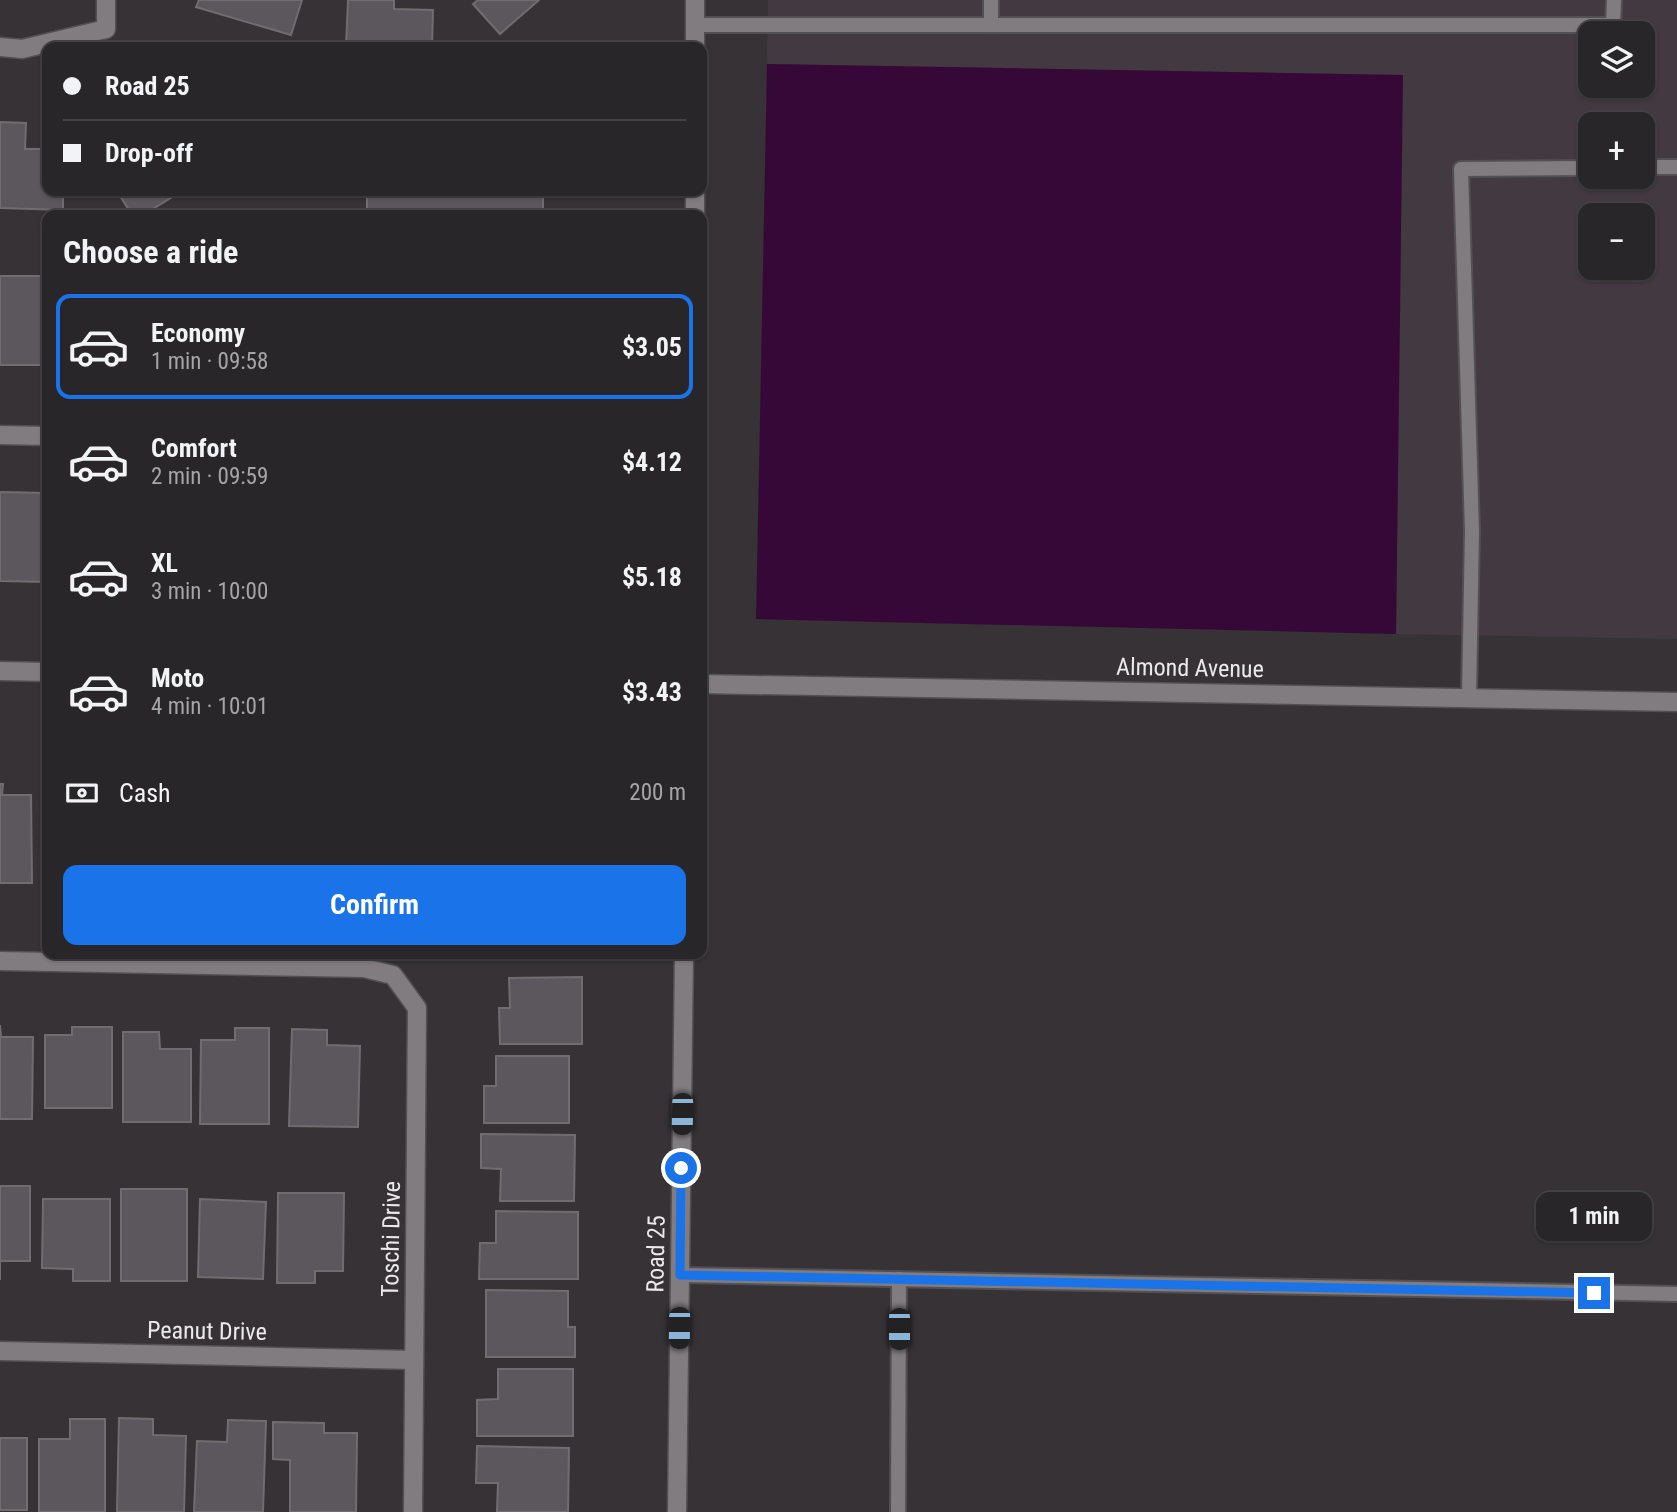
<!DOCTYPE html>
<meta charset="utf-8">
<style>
:root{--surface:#282628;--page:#343234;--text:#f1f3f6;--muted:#a5a5a8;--line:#444345;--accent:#1a73e8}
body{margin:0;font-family:"Roboto Condensed",sans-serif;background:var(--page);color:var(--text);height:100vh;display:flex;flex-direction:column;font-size:26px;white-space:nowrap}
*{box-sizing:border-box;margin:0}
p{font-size:23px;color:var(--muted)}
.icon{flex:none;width:38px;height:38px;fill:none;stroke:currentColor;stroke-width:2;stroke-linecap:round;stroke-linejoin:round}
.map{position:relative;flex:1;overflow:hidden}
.drawer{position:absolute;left:42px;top:210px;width:665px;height:749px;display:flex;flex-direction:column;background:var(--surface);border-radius:14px;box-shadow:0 2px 5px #0004,0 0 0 2px var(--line)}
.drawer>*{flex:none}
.banner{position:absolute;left:42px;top:42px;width:665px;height:154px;border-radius:14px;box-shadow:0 2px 5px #0004,0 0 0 2px var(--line);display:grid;align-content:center;height:154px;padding:0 21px;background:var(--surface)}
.tools{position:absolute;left:1578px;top:21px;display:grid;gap:14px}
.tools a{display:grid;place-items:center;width:77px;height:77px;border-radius:14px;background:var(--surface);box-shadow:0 2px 5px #0004,0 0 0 2px var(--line);font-size:35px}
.end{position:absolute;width:32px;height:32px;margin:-16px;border:9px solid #1a73e8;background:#fff;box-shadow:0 0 0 4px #fff}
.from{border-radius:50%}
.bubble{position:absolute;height:49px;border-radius:14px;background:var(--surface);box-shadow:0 2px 5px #0004,0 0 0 2px var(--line);font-size:23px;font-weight:700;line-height:49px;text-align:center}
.car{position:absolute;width:21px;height:42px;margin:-21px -10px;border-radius:9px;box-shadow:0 0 5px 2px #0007;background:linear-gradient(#222 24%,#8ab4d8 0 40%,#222 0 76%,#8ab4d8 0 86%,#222 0)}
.banner b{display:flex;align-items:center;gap:24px;height:66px;font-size:26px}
.banner b+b{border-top:2px solid var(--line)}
.banner i{width:18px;height:18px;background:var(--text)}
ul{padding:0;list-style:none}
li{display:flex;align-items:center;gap:21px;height:105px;margin:0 14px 10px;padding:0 7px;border:4px solid transparent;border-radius:14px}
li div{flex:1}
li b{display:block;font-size:26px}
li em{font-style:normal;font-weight:700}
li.selected{border-color:var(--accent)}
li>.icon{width:63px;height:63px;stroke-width:1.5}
h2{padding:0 21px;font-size:32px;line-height:84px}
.pay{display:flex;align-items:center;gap:18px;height:77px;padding:0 21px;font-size:26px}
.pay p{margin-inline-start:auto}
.cta{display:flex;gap:14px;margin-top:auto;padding:14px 21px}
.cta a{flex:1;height:80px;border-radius:14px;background:var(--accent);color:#fff;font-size:28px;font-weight:700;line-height:80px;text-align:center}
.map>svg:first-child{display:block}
</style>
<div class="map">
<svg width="1677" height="1512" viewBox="0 0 1677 1512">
<rect width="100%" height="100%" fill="#363236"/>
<!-- built -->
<path fill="#423941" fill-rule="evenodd" d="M768,0H1677V639L1396,634L1402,75L767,64ZM1591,33H1643V86H1591ZM1591,124H1643V177H1591ZM1591,215H1643V268H1591Z"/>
<!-- water -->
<path fill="#360837" d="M767,64L1403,75L1396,634L756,619Z"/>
<!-- building -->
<g fill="#5c575c" stroke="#716c70" stroke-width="2">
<path d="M199,0H302L291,35L196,7Z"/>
<path d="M348,0H394V9L433,10L432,47H346Z"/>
<path d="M478,0H539L500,34L473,4Z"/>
<path d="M0,122L26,123L25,149H47V191H63V210L0,208Z"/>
<path d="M117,191H182L143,215H132Z"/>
<path d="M367,191H543V215L367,213Z"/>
<path d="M0,276H47V368H43V365H0Z"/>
<path d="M0,492L47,493V582L0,581Z"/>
<path d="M0,784H3L2,795H31L32,883H0Z"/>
<path d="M582,977V1044H500L499,1008H510L509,978Z"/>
<path d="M0,1025L1,1037H33L32,1119H0Z"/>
<path d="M72,1027H112V1108H45V1035H72Z"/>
<path d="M235,1028H269V1124H200L201,1040H235Z"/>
<path d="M292,1029L327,1030V1045L360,1046L358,1127L289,1126Z"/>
<path d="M123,1032H159L160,1049H191V1122H123Z"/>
<path d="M496,1056H569V1123H484V1086H496Z"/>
<path d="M481,1134L575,1135L574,1201H500L501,1169L481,1168Z"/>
<path d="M0,1186H30V1261H0V1280Z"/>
<rect x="121" y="1189" width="66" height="92"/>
<path d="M278,1193H344L343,1271H315V1283H277Z"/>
<path d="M43,1199H110V1281H73V1269L42,1268Z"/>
<path d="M200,1199L266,1202L263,1279L198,1277Z"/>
<path d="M496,1211L578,1212V1279H479L480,1243H496Z"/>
<path d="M486,1290L568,1291V1327H575V1357H486Z"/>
<path d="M498,1369H573V1436H477V1400L498,1399Z"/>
<path d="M119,1418L153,1419V1435L186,1436L184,1512H117Z"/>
<path d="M70,1419H105V1512H39V1439H70Z"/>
<path d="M228,1420L266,1421L263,1512H194L197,1441L227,1442Z"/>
<path d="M273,1422L324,1423V1433H357L356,1512H290V1460L273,1459Z"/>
<rect x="0" y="1438" width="27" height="72"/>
<path d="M477,1446L569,1448L568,1512H497L498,1483H476Z"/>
</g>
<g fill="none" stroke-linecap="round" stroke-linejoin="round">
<!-- service casing -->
<g stroke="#535053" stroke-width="18">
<g id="service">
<path d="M695,25H1613L1614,0"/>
<path d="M991,25V0"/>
<path d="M1643,167H1677"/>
<path d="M1469,697L1472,531L1461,169L1591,168"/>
<path d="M680,1275L1677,1294"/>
<path d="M898,1512L899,1279"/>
</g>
</g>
<!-- minor casing -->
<g stroke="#535053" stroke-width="21">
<g id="minor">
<path d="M695,0V47"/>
<path d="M0,47L22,49L106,29V0"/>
<path d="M695,215V191"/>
<path d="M0,435L47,436"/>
<path d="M0,671L47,672"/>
<path d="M702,684L1677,702"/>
<path d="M0,961L364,968L393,975L417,1008L413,1512"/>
<path d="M0,1351L414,1360"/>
<path d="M677,1512L684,954"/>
</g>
</g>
<!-- service -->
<use href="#service" stroke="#807c80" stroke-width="14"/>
<!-- minor -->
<use href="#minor" stroke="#807c80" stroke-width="18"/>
</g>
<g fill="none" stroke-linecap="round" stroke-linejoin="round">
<!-- route -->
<path stroke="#1a73e8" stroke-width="9" d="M681,1168L680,1275L1594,1293"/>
</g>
<g text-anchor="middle" stroke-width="6" stroke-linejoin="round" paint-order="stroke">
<!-- street labels -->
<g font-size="24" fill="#ebe9eb" stroke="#363236">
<text transform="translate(1190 668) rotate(1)" y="8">Almond Avenue</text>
<text transform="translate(391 1239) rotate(-89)" y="8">Toschi Drive</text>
<text transform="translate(656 1254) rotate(-89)" y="8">Road 25</text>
<text transform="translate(207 1331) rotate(1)" y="8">Peanut Drive</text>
</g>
</g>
</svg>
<div class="tools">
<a><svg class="icon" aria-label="layers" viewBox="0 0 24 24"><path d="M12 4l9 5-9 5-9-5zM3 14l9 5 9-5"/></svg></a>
<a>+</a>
<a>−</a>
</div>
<i class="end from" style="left:681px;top:1168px"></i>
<i class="end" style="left:1594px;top:1293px"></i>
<div class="bubble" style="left:1536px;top:1192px;width:116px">1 min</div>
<i class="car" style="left:682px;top:1114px;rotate:181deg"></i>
<i class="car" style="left:679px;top:1328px;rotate:181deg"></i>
<i class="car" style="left:899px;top:1329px;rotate:180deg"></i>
<div class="banner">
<b><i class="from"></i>Road 25</b>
<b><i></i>Drop-off</b>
</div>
<section class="drawer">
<h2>Choose a ride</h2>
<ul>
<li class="selected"><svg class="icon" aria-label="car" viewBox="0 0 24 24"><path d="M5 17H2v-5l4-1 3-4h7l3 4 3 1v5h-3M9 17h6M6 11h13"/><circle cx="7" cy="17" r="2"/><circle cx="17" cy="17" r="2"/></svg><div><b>Economy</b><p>1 min · 09:58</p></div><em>$3.05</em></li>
<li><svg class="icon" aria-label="car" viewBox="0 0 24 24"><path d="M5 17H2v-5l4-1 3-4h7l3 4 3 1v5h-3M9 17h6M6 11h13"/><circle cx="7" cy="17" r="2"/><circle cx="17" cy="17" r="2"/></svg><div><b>Comfort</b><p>2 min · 09:59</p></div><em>$4.12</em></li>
<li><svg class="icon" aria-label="car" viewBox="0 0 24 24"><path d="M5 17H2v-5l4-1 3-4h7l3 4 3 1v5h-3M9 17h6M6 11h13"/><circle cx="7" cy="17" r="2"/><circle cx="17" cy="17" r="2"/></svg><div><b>XL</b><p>3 min · 10:00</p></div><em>$5.18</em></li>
<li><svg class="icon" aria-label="car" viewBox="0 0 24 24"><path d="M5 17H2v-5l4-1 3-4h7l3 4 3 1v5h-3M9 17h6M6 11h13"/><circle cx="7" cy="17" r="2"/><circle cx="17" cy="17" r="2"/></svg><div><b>Moto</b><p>4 min · 10:01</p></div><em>$3.43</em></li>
</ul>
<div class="pay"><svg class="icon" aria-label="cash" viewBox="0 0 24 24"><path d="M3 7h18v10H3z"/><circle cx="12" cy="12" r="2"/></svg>Cash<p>200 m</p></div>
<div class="cta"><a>Confirm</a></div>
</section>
</div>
